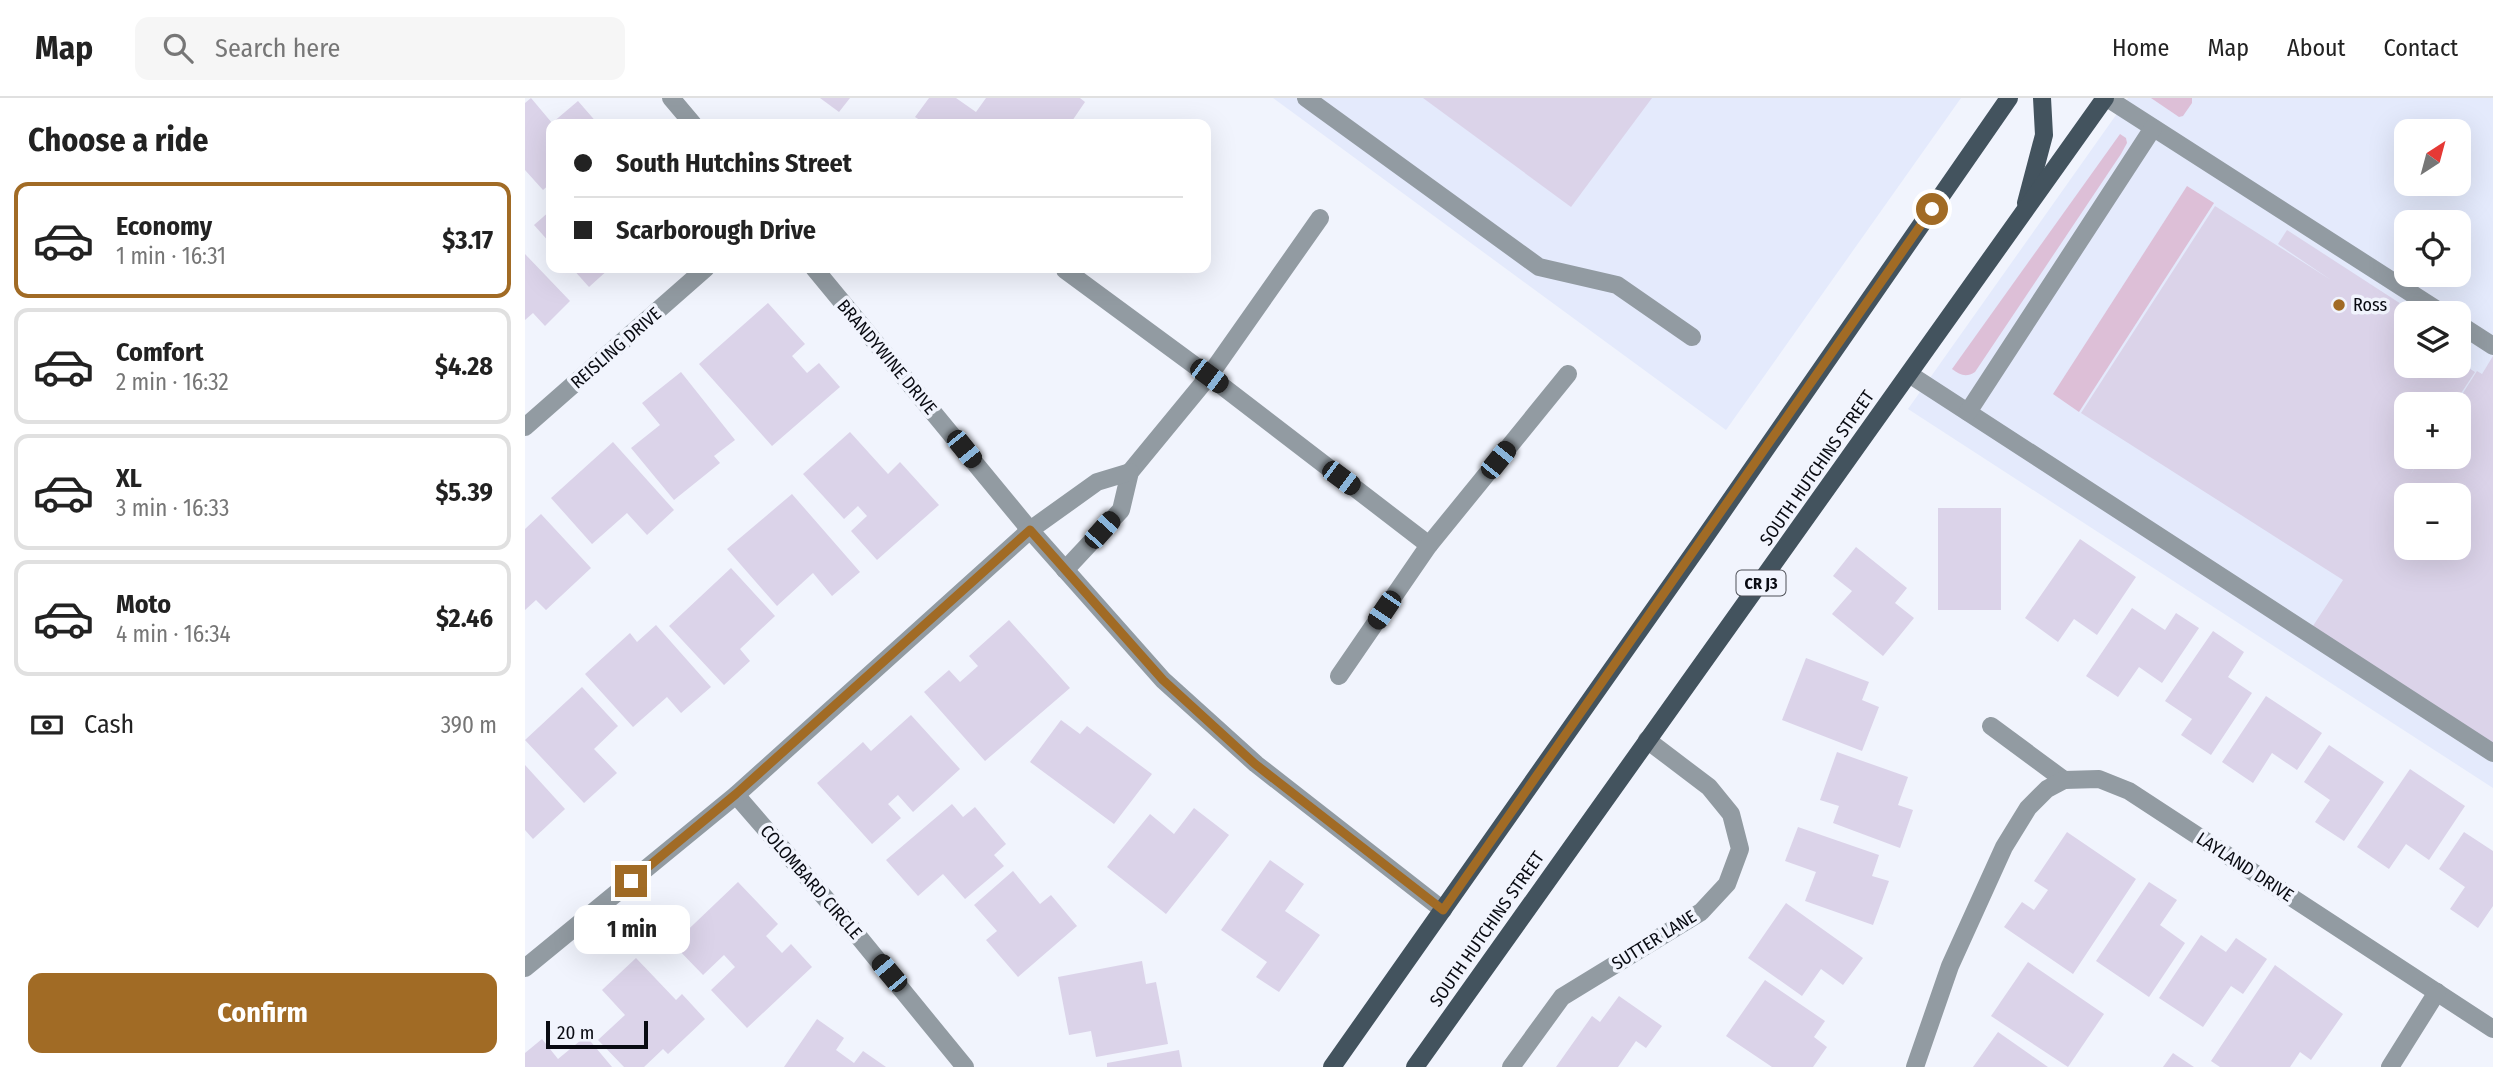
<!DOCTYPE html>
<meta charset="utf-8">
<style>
:root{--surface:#fff;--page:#f6f6f6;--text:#222;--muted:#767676;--line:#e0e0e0;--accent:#a16b25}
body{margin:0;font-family:"Fira Sans Condensed",sans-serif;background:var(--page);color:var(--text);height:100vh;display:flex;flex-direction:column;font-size:26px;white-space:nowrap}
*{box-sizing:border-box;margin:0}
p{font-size:23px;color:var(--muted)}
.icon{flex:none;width:38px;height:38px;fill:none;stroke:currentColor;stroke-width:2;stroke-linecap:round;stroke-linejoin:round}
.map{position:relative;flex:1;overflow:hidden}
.details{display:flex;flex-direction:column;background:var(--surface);width:525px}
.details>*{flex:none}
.hud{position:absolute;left:21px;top:21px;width:665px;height:154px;border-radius:14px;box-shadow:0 7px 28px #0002;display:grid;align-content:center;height:154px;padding:0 28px;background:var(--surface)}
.needle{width:46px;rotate:36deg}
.controls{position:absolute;left:1869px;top:21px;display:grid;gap:14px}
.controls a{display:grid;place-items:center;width:77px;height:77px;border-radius:14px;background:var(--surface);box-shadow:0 7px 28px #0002;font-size:35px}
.scale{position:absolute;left:21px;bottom:18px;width:102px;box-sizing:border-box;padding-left:7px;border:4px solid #090b12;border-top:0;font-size:19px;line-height:24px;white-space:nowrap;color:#090b12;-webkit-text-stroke:5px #f1f4fd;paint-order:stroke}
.end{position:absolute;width:32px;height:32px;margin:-16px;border:9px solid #a16b25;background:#fff;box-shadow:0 0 0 4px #fff}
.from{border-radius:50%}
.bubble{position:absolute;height:49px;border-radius:14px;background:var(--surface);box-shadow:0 7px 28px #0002;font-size:23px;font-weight:700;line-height:49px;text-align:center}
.car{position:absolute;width:21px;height:42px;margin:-21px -10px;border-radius:9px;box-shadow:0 0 5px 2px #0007;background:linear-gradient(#222 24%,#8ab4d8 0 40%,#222 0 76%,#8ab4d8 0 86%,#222 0)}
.hud b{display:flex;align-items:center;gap:24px;height:66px;font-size:26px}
.hud b+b{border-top:2px solid var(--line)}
.hud i{width:18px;height:18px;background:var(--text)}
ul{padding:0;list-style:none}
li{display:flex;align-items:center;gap:21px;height:116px;margin:0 14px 10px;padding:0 14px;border:4px solid var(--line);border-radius:14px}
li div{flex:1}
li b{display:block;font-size:26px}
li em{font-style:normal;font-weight:700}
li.current{border-color:var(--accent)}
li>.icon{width:63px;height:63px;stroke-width:1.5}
h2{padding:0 28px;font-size:32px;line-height:84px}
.pay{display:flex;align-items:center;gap:18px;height:77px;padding:0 28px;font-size:26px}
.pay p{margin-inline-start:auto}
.button{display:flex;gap:14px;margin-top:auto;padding:14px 28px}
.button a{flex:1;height:80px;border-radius:14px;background:var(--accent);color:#fff;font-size:28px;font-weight:700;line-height:80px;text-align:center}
header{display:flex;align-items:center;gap:42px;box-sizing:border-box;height:98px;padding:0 35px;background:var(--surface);border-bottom:2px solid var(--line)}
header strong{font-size:33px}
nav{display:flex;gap:38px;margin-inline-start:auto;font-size:24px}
.search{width:490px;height:63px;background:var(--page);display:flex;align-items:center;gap:18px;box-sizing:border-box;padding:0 24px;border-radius:14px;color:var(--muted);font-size:26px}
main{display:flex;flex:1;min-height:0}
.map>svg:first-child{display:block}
</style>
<header>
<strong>Map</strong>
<div class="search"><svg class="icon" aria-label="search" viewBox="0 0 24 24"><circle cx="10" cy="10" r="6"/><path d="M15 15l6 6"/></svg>Search here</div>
<nav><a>Home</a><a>Map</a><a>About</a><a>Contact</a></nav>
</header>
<main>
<section class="details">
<h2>Choose a ride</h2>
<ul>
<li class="current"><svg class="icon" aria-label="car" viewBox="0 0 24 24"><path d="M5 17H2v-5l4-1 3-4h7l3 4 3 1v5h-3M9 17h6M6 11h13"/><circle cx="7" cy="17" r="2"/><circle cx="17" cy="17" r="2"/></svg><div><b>Economy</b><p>1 min · 16:31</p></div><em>$3.17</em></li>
<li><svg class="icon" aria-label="car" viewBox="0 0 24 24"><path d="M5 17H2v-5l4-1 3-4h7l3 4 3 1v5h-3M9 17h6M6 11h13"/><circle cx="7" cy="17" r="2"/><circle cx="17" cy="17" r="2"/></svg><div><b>Comfort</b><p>2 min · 16:32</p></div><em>$4.28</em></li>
<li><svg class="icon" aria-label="car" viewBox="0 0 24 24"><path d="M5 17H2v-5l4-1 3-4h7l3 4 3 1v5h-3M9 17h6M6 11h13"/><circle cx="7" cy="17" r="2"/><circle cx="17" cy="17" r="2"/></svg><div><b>XL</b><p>3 min · 16:33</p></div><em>$5.39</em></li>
<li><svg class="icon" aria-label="car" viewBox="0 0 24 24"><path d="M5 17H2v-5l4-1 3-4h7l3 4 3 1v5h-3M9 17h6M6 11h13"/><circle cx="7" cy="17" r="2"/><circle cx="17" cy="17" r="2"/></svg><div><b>Moto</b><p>4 min · 16:34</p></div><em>$2.46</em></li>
</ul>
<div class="pay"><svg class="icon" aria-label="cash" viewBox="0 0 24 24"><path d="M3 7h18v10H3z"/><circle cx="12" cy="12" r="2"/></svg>Cash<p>390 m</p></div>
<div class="button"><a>Confirm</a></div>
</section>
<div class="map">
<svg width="1968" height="969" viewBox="0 0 1968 969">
<rect width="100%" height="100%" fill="#f1f4fd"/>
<!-- built -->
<g fill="#e4eafc" fill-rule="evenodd">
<path d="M748,0H1436L1201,332Z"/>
<path d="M1603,0H1968V690L1383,311ZM1881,33H1934V86H1881ZM1881,124H1934V177H1881ZM1881,215H1934V268H1881ZM1881,306H1934V359H1881ZM1881,397H1934V450H1881Z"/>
</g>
<!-- green -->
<g fill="#ddbfd7">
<path d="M1626,0H1667V5L1658,18L1654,19Z"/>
<path d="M1595,36L1601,40L1602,45L1596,56L1450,274C1441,280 1435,277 1427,271Z"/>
<path d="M1662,88L1689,105L1554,314L1528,296Z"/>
</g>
<!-- building -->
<g fill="#dbd3e9" fill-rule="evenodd">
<path d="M6,0L27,25L53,3L73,26H26V85L18,92L0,72V5Z"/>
<path d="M295,0H325L314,14Z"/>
<path d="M404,0H431L451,14L461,0H555L560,4L545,26H401L390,19Z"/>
<path d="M898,0H1127L1046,109Z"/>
<path d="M1690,108L1806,182L1753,146L1762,132L1890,215H1881V268H1934V264L1950,274L1929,306H1881V359H1896L1885,377L1897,359H1934V306H1931L1952,273L1957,276L1968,258V649L1786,531L1818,482L1556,315ZM1881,397H1934V450H1881Z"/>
<path d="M26,112V146L9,127Z"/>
<path d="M0,156L45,203L20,228L8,215L0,222Z"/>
<path d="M47,170H85L64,189Z"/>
<path d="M243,205L280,246L267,258L282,275L294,265L315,289L247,348L174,266Z"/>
<path d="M156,274L210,342L189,358L195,365L149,402L106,350L135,327L117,305Z"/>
<path d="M325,334L363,376L375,364L414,407L352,462L326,433L342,418L333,408L319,421L278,376Z"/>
<path d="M88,344L149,412L122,437L102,415L67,446L26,400Z"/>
<path d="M267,396L335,474L307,498L288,475L252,508L202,451Z"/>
<rect x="1413" y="410" width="63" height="102"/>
<path d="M16,416L66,470L21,512L11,502L0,512V431Z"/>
<path d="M1555,441L1611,479L1572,537L1549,521L1533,544L1500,520Z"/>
<path d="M1331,449L1382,490L1370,505L1389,520L1358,558L1307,516L1327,493L1308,478Z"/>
<path d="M206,470L250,518L215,551L225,563L199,587L144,528Z"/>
<path d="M1607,510L1640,532L1651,515L1674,530L1637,585L1614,569L1593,599L1561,578Z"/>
<path d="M484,522L545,590L460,663L399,594L424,572L435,584L453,568L444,558Z"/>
<path d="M131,527L186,589L156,615L142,599L108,629L60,576L105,535L112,544Z"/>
<path d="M1688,533L1719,554L1703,579L1727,595L1686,657L1656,637L1667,621L1640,603Z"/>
<path d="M1281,560L1344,584L1337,602L1354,609L1337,653L1257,622Z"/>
<path d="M57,589L93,628L69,651L92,675L59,705L0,642Z"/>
<path d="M1741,598L1797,635L1772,672L1747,655L1728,685L1697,664Z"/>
<path d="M386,617L435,671L388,714L373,697L363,706L376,720L347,746L292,685L338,644L346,653Z"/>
<path d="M536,622L555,636L562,628L627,676L589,726L505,664Z"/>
<path d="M1804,647L1859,684L1819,743L1790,724L1805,702L1779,684Z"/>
<path d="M1312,654L1383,679L1373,707L1388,712L1375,750L1308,725L1314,708L1295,702Z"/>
<path d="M0,667L40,711L8,741L0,732Z"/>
<path d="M1885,671L1940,708L1904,762L1881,746L1864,771L1832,749Z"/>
<path d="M427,706L438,719L450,709L481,746L469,757L479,768L440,801L418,776L393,798L361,762Z"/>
<path d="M669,710L704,737L641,816L582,769L625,716L649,736Z"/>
<path d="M1273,729L1354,757L1347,778L1364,783L1348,827L1280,803L1291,774L1260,763Z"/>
<path d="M1542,734L1611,781L1548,876L1479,829L1497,804L1509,812L1523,792L1509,783Z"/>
<path d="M1939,734L1968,753V808L1953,830L1925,811L1940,789L1914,771Z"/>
<path d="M745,762L779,786L760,813L795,837L754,894L731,879L742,864L696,832Z"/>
<path d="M488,773L515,806L526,797L552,828L493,879L461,842L472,833L449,807Z"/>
<path d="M213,784L253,826L241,838L257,855L266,846L287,869L222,930L186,892L210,869L199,857L178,877L148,846Z"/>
<path d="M1624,784L1652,802L1635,827L1660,845L1624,899L1571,863Z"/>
<path d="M1261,805L1338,860L1318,887L1296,871L1277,898L1223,860Z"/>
<path d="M1676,837L1701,854L1711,840L1742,861L1718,896L1706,888L1678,929L1634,900Z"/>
<path d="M111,860L151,902L157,896L180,921L143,956L138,951L119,969H99L73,942L100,917L77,892Z"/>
<path d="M617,863L621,886L631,884L643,946L571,959L566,933L544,937L533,879Z"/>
<path d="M1503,864L1579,916L1543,969L1466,918Z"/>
<path d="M1750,867L1818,916L1786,962L1775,954L1765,969H1695L1686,963Z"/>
<path d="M1240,882L1300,923L1289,939L1302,949L1288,969H1247L1201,938Z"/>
<path d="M1094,898L1137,928L1121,950L1111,943L1093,969H1031L1067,918L1075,924Z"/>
<path d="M292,921L319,940L311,952L329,965L338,953L361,969H259Z"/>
<path d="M1473,934L1523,969H1448Z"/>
<path d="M61,938L87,969H0V955L17,941L33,961Z"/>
<path d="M654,952L657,969H582V965Z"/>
<path d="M1648,955L1669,969H1638Z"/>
</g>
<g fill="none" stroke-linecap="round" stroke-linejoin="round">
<!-- minor -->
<g stroke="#929ba2" stroke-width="18">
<path d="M146,0L168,26"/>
<path d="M781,0L1014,169L1092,187L1167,239"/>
<path d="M1582,0L1917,215"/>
<path d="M289,170L505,432L638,582L731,666L918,812"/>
<path d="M540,172L684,278L904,447"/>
<path d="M1934,226L1968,248"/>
<path d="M1384,276L1968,655"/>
<path d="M1443,314L1628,30"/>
<path d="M0,329L181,170"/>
<path d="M540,472L596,412L605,374L684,278L795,120"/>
<path d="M814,578L904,447L1043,276"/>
<path d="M1466,628L1539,682L1574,681L1604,693L1968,931"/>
<path d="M211,697L333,838L440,969"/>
<path d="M0,870L211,697L505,432L572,384L605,374"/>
<path d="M986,969L1037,899L1176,814L1202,786L1215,751L1206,716L1184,689L1122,642"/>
<path d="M1390,969L1425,868L1479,749L1503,710L1522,691L1539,682"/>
<path d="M1865,969L1912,894"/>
</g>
<!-- major -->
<g stroke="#43535e" stroke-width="18">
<path d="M1501,105L1519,37L1517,0"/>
<path d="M807,969L1175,446L1484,0"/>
<path d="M890,969L1580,0"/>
</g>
</g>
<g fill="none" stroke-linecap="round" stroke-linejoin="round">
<!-- route -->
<path stroke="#a16b25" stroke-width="9" d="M106,783L211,696L505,432L638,582L730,666L918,812L1407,111"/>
</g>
<!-- markers -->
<circle fill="#a16b25" stroke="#f1f4fd" stroke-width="2.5" cx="1814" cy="207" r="7"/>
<g text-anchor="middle" stroke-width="7" stroke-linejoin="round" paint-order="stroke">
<!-- shield labels -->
<rect fill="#f1f4fd" stroke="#4f5158" stroke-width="2" x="1211.5" y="472.5" width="49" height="25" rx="5"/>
<g font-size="16" font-weight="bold" fill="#090b12">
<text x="1236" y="491">CR J3</text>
</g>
<!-- poi labels -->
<g font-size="18" fill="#090b12" stroke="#f1f4fd" text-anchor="start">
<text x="1828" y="213">Ross</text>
</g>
<!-- street labels -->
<g font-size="18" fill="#090b12" stroke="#f1f4fd">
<text transform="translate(91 250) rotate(-41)" y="6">REISLING DRIVE</text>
<text transform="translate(362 259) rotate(50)" y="6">BRANDYWINE DRIVE</text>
<text transform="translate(1292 370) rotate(-55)" y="6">SOUTH HUTCHINS STREET</text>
<text transform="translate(1720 769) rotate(33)" y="6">LAYLAND DRIVE</text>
<text transform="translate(286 784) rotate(49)" y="6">COLOMBARD CIRCLE</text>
<text transform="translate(962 831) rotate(-55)" y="6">SOUTH HUTCHINS STREET</text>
<text transform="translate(1129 842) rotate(-32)" y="6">SUTTER LANE</text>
</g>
</g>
</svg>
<div class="controls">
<a><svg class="needle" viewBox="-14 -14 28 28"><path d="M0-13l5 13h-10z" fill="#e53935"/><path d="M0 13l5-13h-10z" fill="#767676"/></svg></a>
<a><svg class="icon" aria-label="locate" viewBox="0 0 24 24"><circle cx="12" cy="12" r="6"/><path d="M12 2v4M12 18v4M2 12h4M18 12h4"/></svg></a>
<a><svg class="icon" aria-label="layers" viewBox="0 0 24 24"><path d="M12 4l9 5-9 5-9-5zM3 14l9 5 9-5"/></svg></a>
<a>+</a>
<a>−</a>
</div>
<div class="scale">20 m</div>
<i class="end from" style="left:1407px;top:111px"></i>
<i class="end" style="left:106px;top:783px"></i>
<div class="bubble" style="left:49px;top:807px;width:116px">1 min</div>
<i class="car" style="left:684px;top:278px;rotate:127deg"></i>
<i class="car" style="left:439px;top:351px;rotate:141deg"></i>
<i class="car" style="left:973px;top:362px;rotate:39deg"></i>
<i class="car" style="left:816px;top:380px;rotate:127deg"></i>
<i class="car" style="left:577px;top:432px;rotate:42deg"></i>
<i class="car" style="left:859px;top:512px;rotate:214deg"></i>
<i class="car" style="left:364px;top:875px;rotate:320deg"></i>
<div class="hud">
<b><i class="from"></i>South Hutchins Street</b>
<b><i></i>Scarborough Drive</b>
</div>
</div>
</main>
